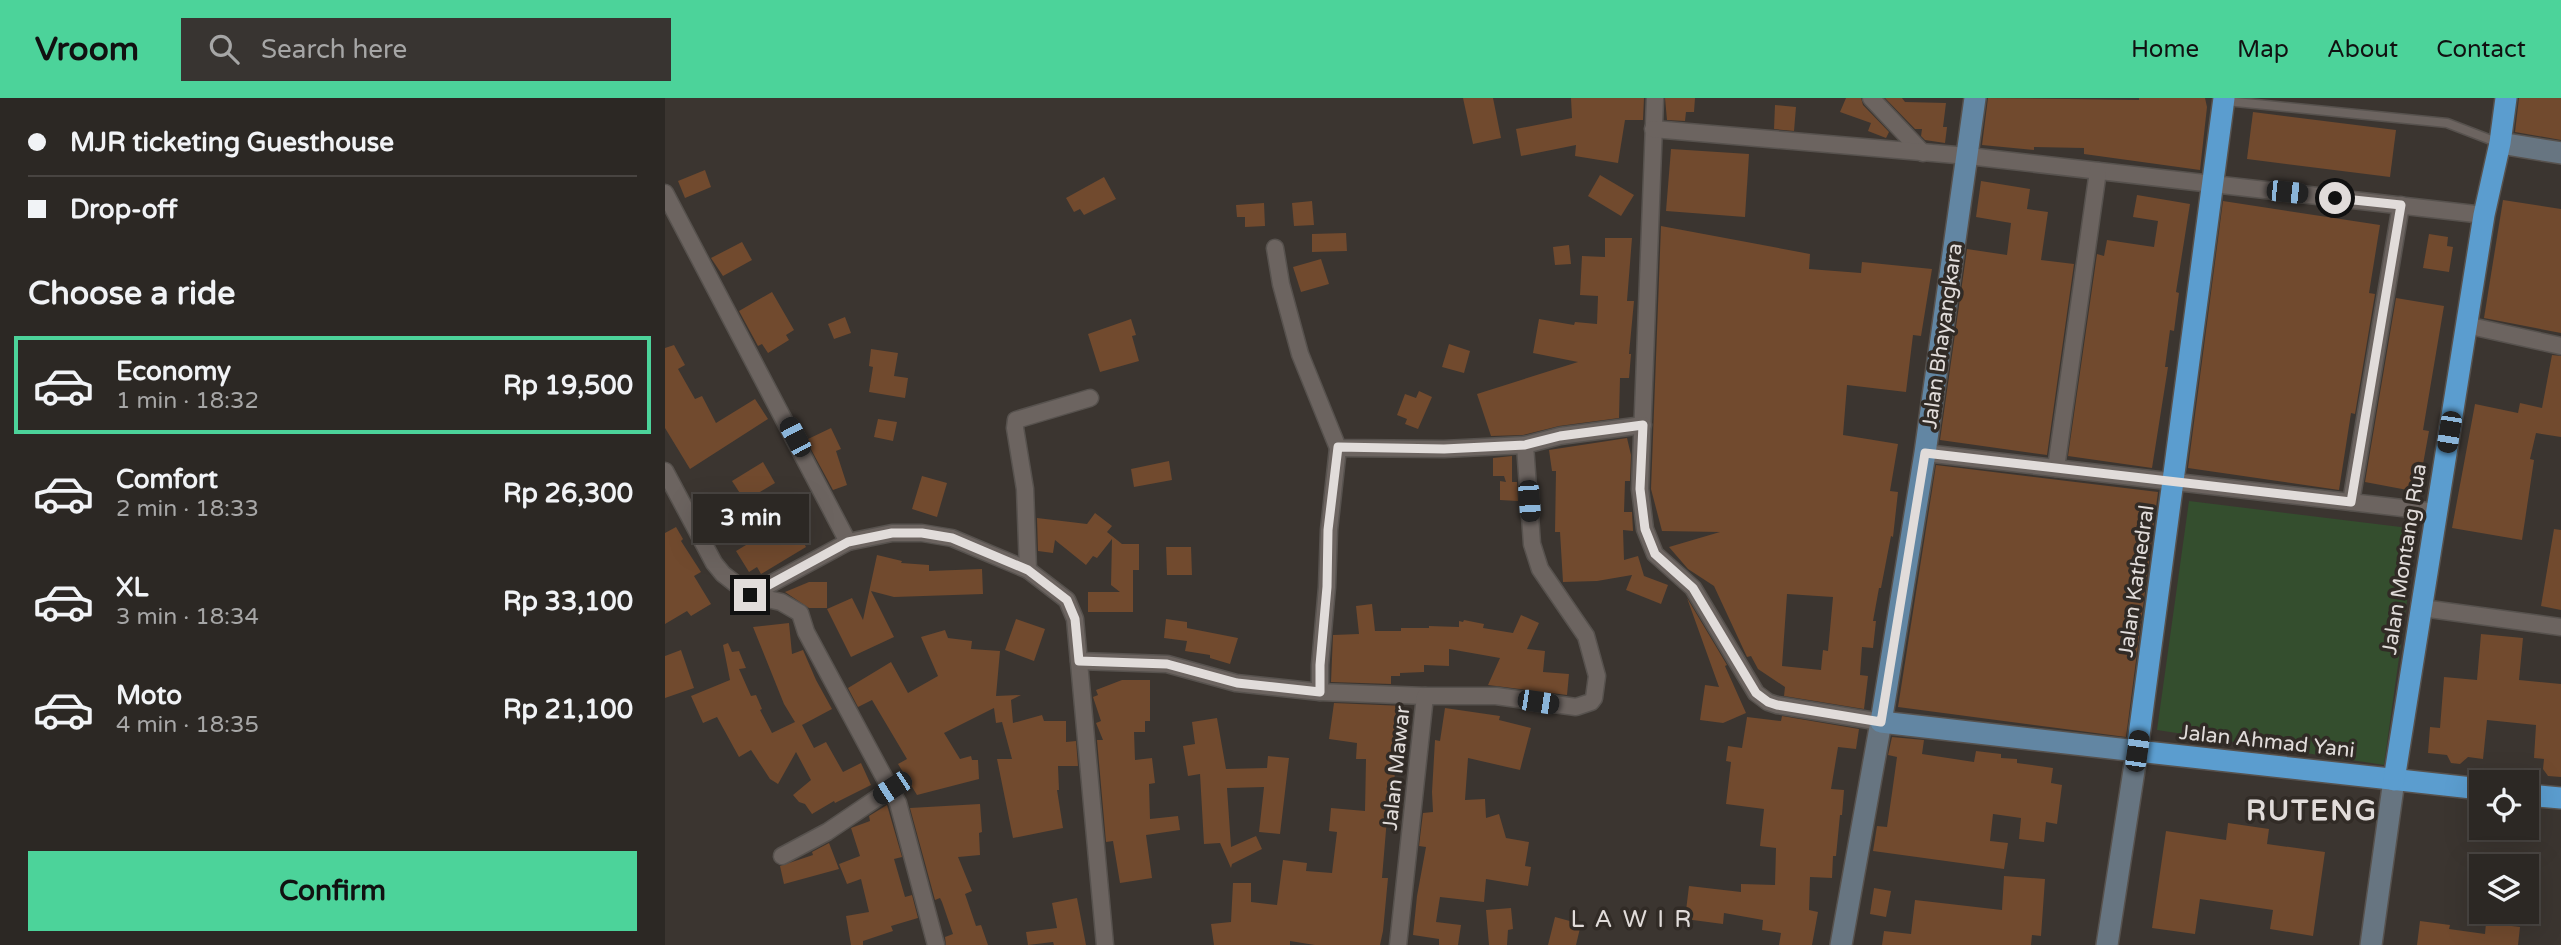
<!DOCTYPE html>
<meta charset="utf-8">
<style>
:root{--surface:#2c2824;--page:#383431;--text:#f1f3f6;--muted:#a6a6a6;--line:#484441;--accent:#4cd39a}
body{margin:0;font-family:"Varela Round",sans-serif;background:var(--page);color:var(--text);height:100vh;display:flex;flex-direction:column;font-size:26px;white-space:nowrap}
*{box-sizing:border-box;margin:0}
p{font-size:23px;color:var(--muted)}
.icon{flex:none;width:38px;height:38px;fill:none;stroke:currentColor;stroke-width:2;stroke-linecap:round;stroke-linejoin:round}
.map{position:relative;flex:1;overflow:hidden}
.sheet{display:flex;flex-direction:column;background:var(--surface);width:665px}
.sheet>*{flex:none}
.hud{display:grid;align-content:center;height:154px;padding:0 28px;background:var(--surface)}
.controls{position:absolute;left:1804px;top:672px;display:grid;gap:14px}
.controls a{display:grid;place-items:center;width:70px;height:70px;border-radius:0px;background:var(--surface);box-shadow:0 7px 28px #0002,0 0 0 2px var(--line);font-size:35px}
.end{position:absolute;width:32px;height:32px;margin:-16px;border:9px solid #e1dcda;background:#111;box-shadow:0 0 0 4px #111}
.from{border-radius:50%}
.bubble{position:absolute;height:49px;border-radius:0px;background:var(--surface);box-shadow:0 7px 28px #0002,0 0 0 2px var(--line);font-size:23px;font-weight:700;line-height:49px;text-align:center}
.car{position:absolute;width:21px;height:42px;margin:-21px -10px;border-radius:9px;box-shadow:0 0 5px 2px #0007;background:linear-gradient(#222 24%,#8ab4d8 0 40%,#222 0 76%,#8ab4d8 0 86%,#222 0)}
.hud b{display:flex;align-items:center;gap:24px;height:66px;font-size:26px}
.hud b+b{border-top:2px solid var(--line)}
.hud i{width:18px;height:18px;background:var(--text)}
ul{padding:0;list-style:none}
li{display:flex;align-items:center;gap:21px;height:98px;margin:0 14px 10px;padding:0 14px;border:4px solid transparent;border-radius:0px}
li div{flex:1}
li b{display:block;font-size:26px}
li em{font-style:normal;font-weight:700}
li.current{border-color:var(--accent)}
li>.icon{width:63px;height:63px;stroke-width:1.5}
h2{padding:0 28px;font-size:32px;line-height:84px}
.primary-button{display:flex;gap:14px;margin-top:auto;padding:14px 28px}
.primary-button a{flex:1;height:80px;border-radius:0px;background:var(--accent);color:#111;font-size:28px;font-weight:700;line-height:80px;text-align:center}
header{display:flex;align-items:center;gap:42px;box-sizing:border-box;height:98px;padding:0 35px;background:var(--accent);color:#111}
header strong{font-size:33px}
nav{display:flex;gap:38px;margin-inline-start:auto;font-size:24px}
.search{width:490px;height:63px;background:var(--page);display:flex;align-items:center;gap:18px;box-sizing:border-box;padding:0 24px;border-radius:0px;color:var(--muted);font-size:26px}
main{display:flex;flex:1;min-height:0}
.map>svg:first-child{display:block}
</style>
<header>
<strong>Vroom</strong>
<div class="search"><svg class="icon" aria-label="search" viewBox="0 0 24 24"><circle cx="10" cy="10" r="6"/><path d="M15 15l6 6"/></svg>Search here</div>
<nav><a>Home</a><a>Map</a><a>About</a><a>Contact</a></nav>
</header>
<main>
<section class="sheet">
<div class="hud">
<b><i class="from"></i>MJR ticketing Guesthouse</b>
<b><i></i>Drop-off</b>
</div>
<h2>Choose a ride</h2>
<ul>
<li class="current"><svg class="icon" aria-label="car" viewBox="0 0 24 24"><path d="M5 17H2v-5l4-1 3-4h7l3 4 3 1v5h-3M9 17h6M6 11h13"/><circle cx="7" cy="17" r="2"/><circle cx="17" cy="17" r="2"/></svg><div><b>Economy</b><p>1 min · 18:32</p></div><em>Rp 19,500</em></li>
<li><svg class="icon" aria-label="car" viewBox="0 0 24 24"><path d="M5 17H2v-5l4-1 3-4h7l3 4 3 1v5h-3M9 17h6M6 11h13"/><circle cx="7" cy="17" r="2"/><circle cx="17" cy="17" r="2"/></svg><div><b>Comfort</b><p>2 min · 18:33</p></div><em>Rp 26,300</em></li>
<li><svg class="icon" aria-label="car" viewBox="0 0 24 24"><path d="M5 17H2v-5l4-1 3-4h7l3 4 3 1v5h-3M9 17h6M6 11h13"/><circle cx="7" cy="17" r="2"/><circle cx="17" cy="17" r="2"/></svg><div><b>XL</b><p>3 min · 18:34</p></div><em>Rp 33,100</em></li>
<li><svg class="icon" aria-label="car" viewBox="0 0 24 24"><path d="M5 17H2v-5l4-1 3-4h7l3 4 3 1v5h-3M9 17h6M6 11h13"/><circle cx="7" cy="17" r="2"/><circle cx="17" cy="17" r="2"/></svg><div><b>Moto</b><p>4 min · 18:35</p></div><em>Rp 21,100</em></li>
</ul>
<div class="primary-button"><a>Confirm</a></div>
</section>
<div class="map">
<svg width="1896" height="847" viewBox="0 0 1896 847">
<rect width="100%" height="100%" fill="#3b3530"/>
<!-- green -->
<path fill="#344e2e" d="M1524,403L1752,431L1719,667L1492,632Z"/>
<!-- building -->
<g fill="#714a2e" fill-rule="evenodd">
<path d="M798,0H828L836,40L808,46Z"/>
<path d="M906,0H979L978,22H960L953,65L910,58L911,47L856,58L851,31L907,20Z"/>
<path d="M1000,0H1030L1029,14H1021L1020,23L1002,22Z"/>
<path d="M1181,0H1196L1198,7L1224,34L1221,40L1203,33L1206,25L1175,14Z"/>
<path d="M1220,0H1237L1240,4L1281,5L1278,29H1282L1280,45L1260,42L1256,38L1257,31H1250Z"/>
<path d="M1323,0L1474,2V0H1540L1542,9L1535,72L1419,56V50L1369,49V52L1317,47Z"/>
<path d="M1854,0H1896V42L1850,34Z"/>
<path d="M1110,7L1131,9L1129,33L1109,31Z"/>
<path d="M1588,14L1731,32L1725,79L1582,61Z"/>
<path d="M1006,51L1084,56L1080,119L1001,113Z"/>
<path d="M40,72L46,89L20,100L13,83Z"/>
<path d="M935,77L969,97L956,118L923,98Z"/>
<path d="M439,79L451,101L419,117L415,111L409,114L401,100Z"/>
<path d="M1316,83L1365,91L1362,111L1383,114L1376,162L1409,166L1382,357L1275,342L1302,151L1342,157L1346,125L1311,119Z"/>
<path d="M1472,97L1525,106L1511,194L1514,195L1509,233L1505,232L1500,269H1503L1487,370L1403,358L1432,156L1439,158L1442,142L1489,149L1493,123L1468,119Z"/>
<path d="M1838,102L1896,111V235L1819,220Z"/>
<path d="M647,103L649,127L629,128L627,105Z"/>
<path d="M1558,103L1715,127L1704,195L1710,196L1690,316L1686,315L1674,392L1523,370Z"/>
<path d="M599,105L600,128L580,129V119H572L571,107Z"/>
<path d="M996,128L1145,156L1144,171L1196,175L1197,164L1267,171L1256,238L1248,237L1241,294L1182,287L1178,337L1233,346L1225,393L1233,394L1228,439L1226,438L1216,490H1214L1208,523H1211L1208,550L1197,549L1195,577L1203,578L1199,611L1119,598L1120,589L1093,571L1086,558L1082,559L1049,488L1023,471L1004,449L1055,434L997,433L986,391ZM1122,496L1168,499L1163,553L1158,552L1156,572L1117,568Z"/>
<path d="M681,135L682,153L647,154V136Z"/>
<path d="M1764,136L1783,139L1782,148L1788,149L1784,174L1758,170Z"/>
<path d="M940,140H967L962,203H969L964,256H966L964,280H955L954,320L894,328L858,337L826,338L812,296L913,264L868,255L874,221L909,227L910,224L932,226L933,198L915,197L917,158L940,159Z"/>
<path d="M77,144L87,162L58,178L46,160Z"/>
<path d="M904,147L906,166L890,167L888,149Z"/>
<path d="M656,161L664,186L636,194L628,169Z"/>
<path d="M107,194L129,232L121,237L124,242L103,255L97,246L93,248L74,213Z"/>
<path d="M1731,200L1779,208L1758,332L1764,333L1753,394L1700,384Z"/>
<path d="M180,219L186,235L169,241L163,226Z"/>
<path d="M466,221L471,237L467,238L474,263L435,274L423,236Z"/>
<path d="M784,246L805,253L799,275L777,269Z"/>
<path d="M9,247L20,267L13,271L30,301L37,298L51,325L90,301L103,321L25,371L0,330V250Z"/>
<path d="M206,251L233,255L229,278L243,280L240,300L204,294L208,269L204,268Z"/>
<path d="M1887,257L1896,258V339L1871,335L1865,361L1869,362L1857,442L1787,430L1810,306L1853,315L1855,305L1877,310Z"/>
<path d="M754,293L767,299L753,331L740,326L742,321L732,317L740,296L751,300Z"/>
<path d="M213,321L232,324L228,343L209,339Z"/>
<path d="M166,330L176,351L171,353L182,387L168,392L141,342Z"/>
<path d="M962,340L966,357L965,383H960L959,414H967L968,433L958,432L959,462L973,458L979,478L1003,487L996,506L961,492L967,477L932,483L898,484L895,434H890L891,373H887L884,352Z"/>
<path d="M847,358V384H852L853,403L835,402V383L841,384L839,378H828V360Z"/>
<path d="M504,363L507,382L469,389L466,371Z"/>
<path d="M98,364L110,385L80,403L67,383Z"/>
<path d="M1271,367L1493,394L1461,639L1233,609Z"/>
<path d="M257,378L282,385L272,419L247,411Z"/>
<path d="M430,415L447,428L442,434L457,446H474V472H468V514H423V494H455L446,487L447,441L432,460L428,458L421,467L390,442L388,455L373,453L372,420L422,426Z"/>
<path d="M128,424L141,449L96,476L92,469L84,474L71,453L101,435L102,437Z"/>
<path d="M11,429L18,441L16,443L36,474L29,478L46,506L26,518L22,513L0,526V435Z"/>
<path d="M1889,431L1896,432V512L1876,508Z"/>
<path d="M501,449H526L527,477H502Z"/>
<path d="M212,457L237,463L236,465L264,467V473L317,471L318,496L229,499L206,493L229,539L186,559L162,511L187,500L198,522Z"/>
<path d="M144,484H162V510H144L120,494Z"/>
<path d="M1022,500L1062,567L1060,568L1081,615L1058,625L1035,622L1040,587L1054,589Z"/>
<path d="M707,506L710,533H736V530H764V528L794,529V523L798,524L799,522L819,526L818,530L848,535L856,517L874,525L862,551L880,553L878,574L904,576L902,597L823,587L835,560L784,551V568L759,567V574L735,575V578H726V586L666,584L668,537L694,536L691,508Z"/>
<path d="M351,521L380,531L369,563L340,552Z"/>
<path d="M501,521L522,524V530L573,540L565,566L545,560V557L520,553L522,543L499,540Z"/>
<path d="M124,525L127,556L138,552L151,582L167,611L137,627L149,650L161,644L178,674L196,665L206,687L170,705L169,703L147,716L140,706L134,704L128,697L146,682L131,654L113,686L105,681L86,652L74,659L52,619L38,625L26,598L65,582L58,547L63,545L67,554L74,553L81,570L74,571L86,598L91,597L97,611L95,612L107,635L130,624L119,606L88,529Z"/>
<path d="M280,532L283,540L307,543L306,551L335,553L331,598L356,597L346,602L348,625L377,617L379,623H401V644L411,643L413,668H393L394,692H392L398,730L348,740L332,661H347L337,624L331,625L329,610L279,635L295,661L306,658L307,662H313L314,681L252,697L233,666L242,661L207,602L193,609L183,590L226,564L243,595L273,578L256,539Z"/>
<path d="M1816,536L1858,540L1854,582L1896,586V679L1883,678L1878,671L1879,661L1869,660L1871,627L1822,622L1818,661L1803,659L1795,666L1786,665L1782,657L1763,655L1765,629L1775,630L1779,579L1812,582Z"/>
<path d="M16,552L29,590L0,600V558Z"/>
<path d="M457,582H485V623H480V634H469L470,662L487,660L490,685L484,686L485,721L513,718L515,732L481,737L487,780L455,785L448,743L441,744L432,642H438L431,625L436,623L428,599L433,597L431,592Z"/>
<path d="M669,605L739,608L735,663H730L729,708H723L717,780H723L718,833L715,847H650L625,843V847H549L546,826L566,824L568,785H586V804L612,807L618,762L642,765L641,773L667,775L672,734L664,733L666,710L700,713L701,661H691L692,645L664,641Z"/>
<path d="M780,610L835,618L834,622L866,630L855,672L803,660L800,702L820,701L821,720L834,716L841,740L864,744L860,768L866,769L863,788L821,781L819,804L775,799L771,824L796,827L793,847H774V841L748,837L752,798L761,749L754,748L758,715L768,714L767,694L770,642L775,643Z"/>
<path d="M1117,618L1194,631L1191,651L1173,649L1166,691L1179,692L1177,717H1175L1171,758H1168L1167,780L1145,779L1144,812L1153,814L1147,847H1114L1116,835L1097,832L1098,822L1059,815L1058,826L1020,821L1024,788L1076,794V786L1110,787L1111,750L1095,748L1099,711L1061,706L1066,664L1061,663L1063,648L1077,650L1082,619L1116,623Z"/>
<path d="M552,620L561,671L602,670L603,658L624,660L615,736L594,734L599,689L562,690L566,749L591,738L597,751L567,766L566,770L555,745L539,746L535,676L523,678L518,648L530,646L527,624Z"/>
<path d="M1227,639L1259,642L1257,656L1309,664L1311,653L1336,656V660L1352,661V665L1388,670L1386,685L1397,687L1392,726L1381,724L1379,744L1354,741L1356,720L1328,716L1325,743L1343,745L1339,771L1208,753L1212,728L1222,729L1227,695L1232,659L1223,657Z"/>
<path d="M315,706L317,734L314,735L315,757L293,759L307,793L300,796L311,828L316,827L323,847H281L280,839L288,836L277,804L275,800L270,802L245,710Z"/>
<path d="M222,707L237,759L229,761L240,799L247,797L253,820L226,828L228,833L198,843V847H186L181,818L204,814L196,781L182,786L174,766L195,758L186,730L205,723L204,718Z"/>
<path d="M1563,725L1604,731L1602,746L1660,754L1648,838L1605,831L1608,812L1535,801L1530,836L1487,830L1501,733L1561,742Z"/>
<path d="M164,745L174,771L119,786L115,768L148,757L147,754Z"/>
<path d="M1339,778L1380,781L1376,838L1367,837L1366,847H1217L1219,833L1246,836L1250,802L1337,812Z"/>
<path d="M1209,790L1226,793L1221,819L1205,816Z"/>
<path d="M412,800L421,847H389L388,844L363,847L361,834L392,830L387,805Z"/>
<path d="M846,810L848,831L843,832L842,847H824L821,812Z"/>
<path d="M890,819L916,826L911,847H883Z"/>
<path d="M1755,823L1785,827L1784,831L1820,836L1821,825L1855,829L1853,847H1752Z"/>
</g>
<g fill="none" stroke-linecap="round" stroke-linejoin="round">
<!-- lane casing -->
<g stroke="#57524e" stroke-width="11">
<path id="lane" d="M1561,3L1782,25L1834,45"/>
</g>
<!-- street casing -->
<g stroke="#57524e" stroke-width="19">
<g id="street">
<path d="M990,0L975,391L980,431L990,456L1028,490L1091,595L1103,604L1112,607L1216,624"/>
<path d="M1206,0L1258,55"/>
<path d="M988,31L1303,58L1819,117"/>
<path d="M0,95L183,444"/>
<path d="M610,150L616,186L635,256L673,350L779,351L860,347"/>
<path d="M1801,227L1896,248"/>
<path d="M673,350L664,432L662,489L655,567V594L760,598"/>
<path d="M1260,355L1772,414"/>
<path d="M1391,370L1433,73"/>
<path d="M0,373L49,465L58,476L85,497L183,444L227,435H257L287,440L363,472L402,502L410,521L440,847"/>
<path d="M1686,404L1736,107"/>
<path d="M363,472L360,391L350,330L351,322L425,300"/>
<path d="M85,497L116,504L135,515L141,534L233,705L271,847"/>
<path d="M1757,510L1896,529"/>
<path d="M414,563L502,566L571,585L655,594"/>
<path d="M117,758L162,734L227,690"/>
<path d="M733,847L760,598H831L911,609L926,604L929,600L932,578L921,538L875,471L867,446L860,347L895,338L978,327"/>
</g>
</g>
<!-- secondary casing -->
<g stroke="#57524e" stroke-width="24">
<g id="secondary">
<path d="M1835,45L1896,55"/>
<path d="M1176,847L1216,624"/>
<path d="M1442,847L1472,653"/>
<path d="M1706,847L1729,682"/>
</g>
</g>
<!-- primary casing -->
<g stroke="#57524e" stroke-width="24">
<path id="primary" d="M1310,0L1260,355L1216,624L1472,653"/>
</g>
<!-- highway casing -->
<g stroke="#57524e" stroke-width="24">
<g id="highway">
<path d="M1559,0L1472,653L1816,691"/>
<path d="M1729,682L1819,117L1835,45L1841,0"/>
<path d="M1862,697L1896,700"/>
</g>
</g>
<!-- lane -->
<use href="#lane" stroke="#6c6460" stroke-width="8"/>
<!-- street -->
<use href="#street" stroke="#6c6460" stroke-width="16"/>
<!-- secondary -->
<use href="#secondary" stroke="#677581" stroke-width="21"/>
<!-- primary -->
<use href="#primary" stroke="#6286a3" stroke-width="21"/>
<!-- highway -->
<use href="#highway" stroke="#5b9dcf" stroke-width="21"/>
</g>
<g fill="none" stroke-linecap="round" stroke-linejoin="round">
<!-- route -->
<path stroke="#e1dcda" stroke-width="9" d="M85,497L183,444L227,435H257L287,440L363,472L402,502L410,521L414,563L502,566L572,585L655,594V567L662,489L663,432L673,349L779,351L860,347L895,338L978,327L975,391L980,431L990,456L1028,490L1091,595L1103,604L1112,607L1216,624L1260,355L1686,404L1736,107L1670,100"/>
</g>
<g text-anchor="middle" stroke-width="7" stroke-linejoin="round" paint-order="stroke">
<!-- street labels -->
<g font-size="21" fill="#e1dcda" stroke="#312b26">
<text transform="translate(1277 238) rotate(-82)" y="7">Jalan Bhayangkara</text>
<text transform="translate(1739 461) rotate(-81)" y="7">Jalan Montang Rua</text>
<text transform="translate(1471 483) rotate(-82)" y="7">Jalan Kathedral</text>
<text transform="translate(1602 643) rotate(6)" y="7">Jalan Ahmad Yani</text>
<text transform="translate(731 670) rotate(-84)" y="7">Jalan Mawar</text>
</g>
<!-- quarter labels -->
<g font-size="24" letter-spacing="2" fill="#e1dcda" stroke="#312b26">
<text x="967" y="829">L A W I R</text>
</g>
<!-- district labels -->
<g font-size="28" font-weight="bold" letter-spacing="2" fill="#e1dcda" stroke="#312b26">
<text x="1647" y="722">RUTENG</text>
</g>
</g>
</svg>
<div class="controls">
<a><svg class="icon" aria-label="locate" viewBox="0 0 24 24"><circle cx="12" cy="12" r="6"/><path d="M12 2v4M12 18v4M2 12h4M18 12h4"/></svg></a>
<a><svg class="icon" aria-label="layers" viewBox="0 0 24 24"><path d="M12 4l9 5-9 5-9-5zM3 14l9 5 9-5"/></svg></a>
</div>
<i class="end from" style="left:1670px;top:100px"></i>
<i class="end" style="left:85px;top:497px"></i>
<div class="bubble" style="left:28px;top:396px;width:116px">3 min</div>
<i class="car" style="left:1622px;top:94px;rotate:96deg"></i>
<i class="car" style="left:1784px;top:334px;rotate:189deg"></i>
<i class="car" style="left:130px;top:339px;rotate:332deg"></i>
<i class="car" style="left:864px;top:403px;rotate:176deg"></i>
<i class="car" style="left:873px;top:604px;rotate:99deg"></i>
<i class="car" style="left:1472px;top:653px;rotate:8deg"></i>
<i class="car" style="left:227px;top:690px;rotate:237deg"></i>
</div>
</main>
